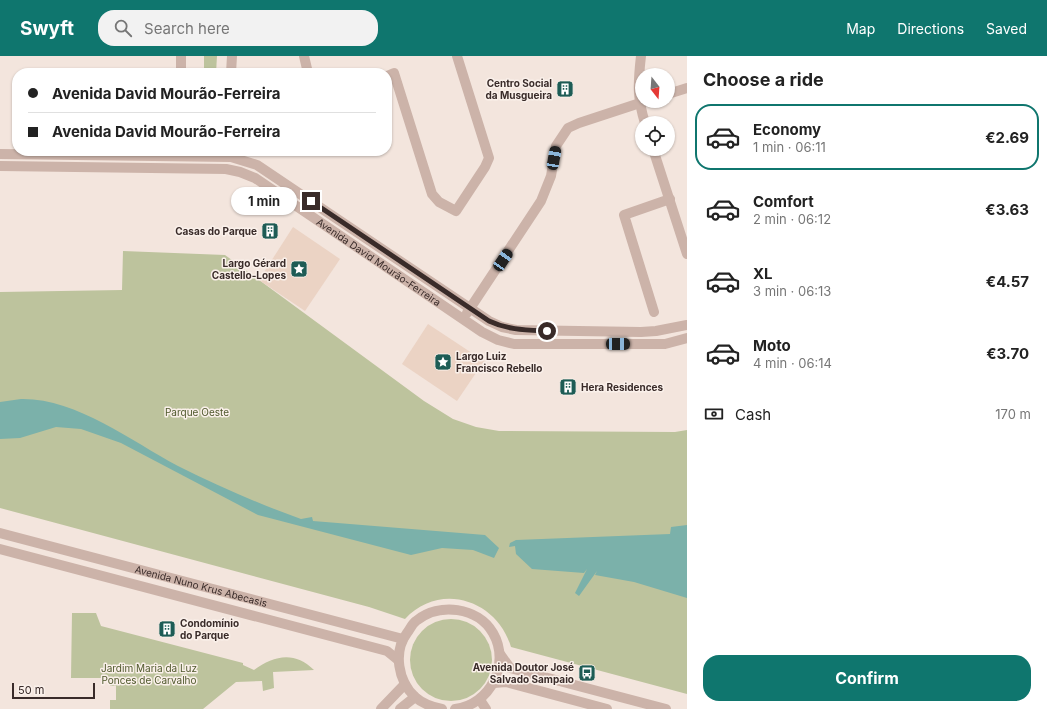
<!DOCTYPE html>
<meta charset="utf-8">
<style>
:root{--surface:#fff;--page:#f2f2f2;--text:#222;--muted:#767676;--line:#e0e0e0;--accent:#0f766e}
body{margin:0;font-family:Inter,sans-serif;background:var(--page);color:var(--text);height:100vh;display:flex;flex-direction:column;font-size:15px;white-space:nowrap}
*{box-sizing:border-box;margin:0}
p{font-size:13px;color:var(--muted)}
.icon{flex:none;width:22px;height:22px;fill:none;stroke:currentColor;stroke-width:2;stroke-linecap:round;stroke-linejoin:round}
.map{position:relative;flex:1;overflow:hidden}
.side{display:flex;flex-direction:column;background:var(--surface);width:360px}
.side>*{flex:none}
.banner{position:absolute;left:12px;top:12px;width:380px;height:88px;border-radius:16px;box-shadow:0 1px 3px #0004;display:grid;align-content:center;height:88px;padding:0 16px;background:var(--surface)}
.needle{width:26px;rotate:163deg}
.controls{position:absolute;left:635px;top:12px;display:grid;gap:8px}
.controls a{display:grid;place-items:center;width:40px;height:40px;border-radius:50%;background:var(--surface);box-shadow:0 1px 3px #0004;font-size:20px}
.scale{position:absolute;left:12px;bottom:10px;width:83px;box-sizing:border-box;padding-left:4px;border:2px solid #392b29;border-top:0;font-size:11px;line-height:14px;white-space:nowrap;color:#392b29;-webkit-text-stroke:3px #faf0ea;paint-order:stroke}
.end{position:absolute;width:18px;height:18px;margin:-9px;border:5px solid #392b29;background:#fff;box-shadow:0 0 0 2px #fff}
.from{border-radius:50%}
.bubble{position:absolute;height:28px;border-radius:14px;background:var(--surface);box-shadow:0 1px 3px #0004;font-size:13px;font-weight:700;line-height:28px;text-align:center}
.car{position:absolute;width:12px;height:24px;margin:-12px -6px;border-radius:5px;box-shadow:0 0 3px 1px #0007;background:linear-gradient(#222 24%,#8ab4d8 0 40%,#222 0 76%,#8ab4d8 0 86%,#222 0)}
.banner b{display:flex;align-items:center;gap:14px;height:38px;font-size:15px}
.banner b+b{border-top:1px solid var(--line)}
.banner i{width:10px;height:10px;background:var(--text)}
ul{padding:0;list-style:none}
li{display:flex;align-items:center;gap:12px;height:66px;margin:0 8px 6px;padding:0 8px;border:2px solid transparent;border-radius:16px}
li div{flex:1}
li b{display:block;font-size:15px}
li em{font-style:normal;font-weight:700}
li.current{border-color:var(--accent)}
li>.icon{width:36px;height:36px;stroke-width:1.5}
h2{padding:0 16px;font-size:18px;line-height:48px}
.pay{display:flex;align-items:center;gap:10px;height:44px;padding:0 16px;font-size:15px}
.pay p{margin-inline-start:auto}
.primary-button{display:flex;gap:8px;margin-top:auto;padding:8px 16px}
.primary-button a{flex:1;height:46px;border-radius:16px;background:var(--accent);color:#fff;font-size:16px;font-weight:700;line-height:46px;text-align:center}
header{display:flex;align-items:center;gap:24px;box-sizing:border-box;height:56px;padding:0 20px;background:var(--accent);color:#fff}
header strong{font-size:19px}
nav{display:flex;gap:22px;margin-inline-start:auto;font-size:14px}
.search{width:280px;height:36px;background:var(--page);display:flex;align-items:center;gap:10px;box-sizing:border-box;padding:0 14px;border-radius:16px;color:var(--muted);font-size:15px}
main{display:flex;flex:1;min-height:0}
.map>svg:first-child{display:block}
</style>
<header>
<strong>Swyft</strong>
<div class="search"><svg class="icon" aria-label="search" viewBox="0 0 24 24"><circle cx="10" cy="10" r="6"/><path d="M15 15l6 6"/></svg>Search here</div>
<nav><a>Map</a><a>Directions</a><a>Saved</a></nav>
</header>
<main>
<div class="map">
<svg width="687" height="653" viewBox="0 0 687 653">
<rect width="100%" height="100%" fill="#f3e5dd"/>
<!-- green -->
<g fill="#bdc39d">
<path d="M204,0H217L216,17H204Z"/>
<path d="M123,195L225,199L424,345L453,363L476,371L499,375L675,376L687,374V638L511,591C497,544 440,525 405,563L369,551L0,452V236L122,234Z"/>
<path d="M72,557H96L101,570L243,607V609L254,614C274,599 295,595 314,614L273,616L274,632L263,635L262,625L236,626L203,653H110V644H116V630H110V622H71Z"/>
<circle cx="451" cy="604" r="41"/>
</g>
<!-- plaza -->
<g fill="#ebd3c4">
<path d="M293,171L340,203L305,255L259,224Z"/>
<path d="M428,268L484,305L457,345L402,308Z"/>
</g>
<!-- water -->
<g fill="#7bb1aa">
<path d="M21,343C76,342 131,385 178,410C218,430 259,448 301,463L312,461L313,465L485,479L499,492L494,502L473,494L442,492L411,499L258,459L121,387L81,373L56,371L20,382L0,383V346Z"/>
<path d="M687,469V542L634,526L595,519L597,515L579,540L575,537L587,513L584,517L532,513L516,498L515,490L509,491L510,487L516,484L670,478L671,471Z"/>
</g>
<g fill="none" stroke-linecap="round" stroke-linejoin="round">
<!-- minor -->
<g stroke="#ccb3a9" stroke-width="10">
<path d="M304,0L308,17"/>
<path d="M641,0C638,26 637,42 645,67"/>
<path d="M181,17V0"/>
<path d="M231,17L232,0"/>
<path d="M387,20L394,17L432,138L439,146L456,155L485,111L489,102L457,0"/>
<path d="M668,38L687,32"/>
<path d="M653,93L687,198"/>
<path d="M0,98L231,101L257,109L489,265L502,271L516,274L641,276L656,275L687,269"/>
<path id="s1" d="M0,110L226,113L240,116L255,122L482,276L498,284L514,288H665L687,282"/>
<path d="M654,256L624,159L670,143"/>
<path d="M467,257L541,145L551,120L556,90L568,72L579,67L646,45"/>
<path id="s2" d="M0,477L403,583"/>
<path d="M0,493L387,595L398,604"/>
<path d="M500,598L510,612L666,653"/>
<path d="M494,627L506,626L607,653"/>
<path d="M480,644L486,653"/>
<path d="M381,653L405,628"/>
<path d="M400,653L415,641"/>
<path d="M442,653C432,651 423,648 415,641C398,625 393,596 407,577C410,573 412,568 416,565C439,546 478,551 493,577C511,608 490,649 455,653"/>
</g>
</g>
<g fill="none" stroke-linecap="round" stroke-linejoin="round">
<!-- route -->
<path stroke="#392b29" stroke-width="5" d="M311,145L489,265C508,274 526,274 547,275"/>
</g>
<!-- icons -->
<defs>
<g id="building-square" transform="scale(0.9)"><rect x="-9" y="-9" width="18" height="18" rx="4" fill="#1d5c55" stroke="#faf0ea"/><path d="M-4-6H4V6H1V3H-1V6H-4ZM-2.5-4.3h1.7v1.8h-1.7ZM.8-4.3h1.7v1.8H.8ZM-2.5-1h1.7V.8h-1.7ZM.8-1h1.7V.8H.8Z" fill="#fff"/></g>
<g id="sight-square" transform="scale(0.9)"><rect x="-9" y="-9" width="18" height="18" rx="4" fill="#1d5c55" stroke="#faf0ea"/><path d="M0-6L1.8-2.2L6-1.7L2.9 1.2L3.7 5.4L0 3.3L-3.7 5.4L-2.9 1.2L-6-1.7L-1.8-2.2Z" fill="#fff"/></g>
<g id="bus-square" transform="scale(0.9)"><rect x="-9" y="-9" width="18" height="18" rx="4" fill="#1d5c55" stroke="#faf0ea"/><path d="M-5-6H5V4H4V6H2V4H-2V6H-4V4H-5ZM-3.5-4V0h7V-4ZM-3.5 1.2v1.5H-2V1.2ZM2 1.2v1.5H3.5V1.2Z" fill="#fff"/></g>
</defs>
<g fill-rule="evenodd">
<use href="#building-square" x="565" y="33"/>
<use href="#building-square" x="270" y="175"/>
<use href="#sight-square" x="299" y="213"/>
<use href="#sight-square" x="443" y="306"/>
<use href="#building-square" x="568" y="331"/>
<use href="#building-square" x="167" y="573"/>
<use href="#bus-square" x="587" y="617"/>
</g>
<g text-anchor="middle" stroke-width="3" stroke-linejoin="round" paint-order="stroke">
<!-- poi labels -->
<g font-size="10" font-weight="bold" fill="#392b29" stroke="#faf0ea" text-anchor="end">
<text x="552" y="31">Centro Social<tspan x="552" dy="12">da Musgueira</tspan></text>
<text x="257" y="179">Casas do Parque</text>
<text x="286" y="211">Largo Gérard<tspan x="286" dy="12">Castello-Lopes</tspan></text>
<text x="456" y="304" text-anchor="start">Largo Luiz<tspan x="456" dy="12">Francisco Rebello</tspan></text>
<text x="581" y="335" text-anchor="start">Hera Residences</text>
<text x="180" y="571" text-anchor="start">Condomínio<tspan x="180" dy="12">do Parque</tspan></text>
<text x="574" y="615">Avenida Doutor José<tspan x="574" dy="12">Salvado Sampaio</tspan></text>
</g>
<!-- street labels -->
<g font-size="10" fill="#392b29" stroke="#faf0ea">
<text dy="4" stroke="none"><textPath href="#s1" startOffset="406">Avenida David Mourão-Ferreira</textPath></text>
<text dy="4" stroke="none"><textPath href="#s2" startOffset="208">Avenida Nuno Krus Abecasis</textPath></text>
</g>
<!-- park labels -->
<g font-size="10" fill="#4f582c" stroke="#faf0ea">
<text x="197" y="360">Parque Oeste</text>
<text x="149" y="616">Jardim Maria da Luz<tspan x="149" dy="12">Ponces de Carvalho</tspan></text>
</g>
</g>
</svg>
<div class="controls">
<a><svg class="needle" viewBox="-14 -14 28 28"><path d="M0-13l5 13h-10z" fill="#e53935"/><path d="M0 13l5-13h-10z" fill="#767676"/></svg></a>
<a><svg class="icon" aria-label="locate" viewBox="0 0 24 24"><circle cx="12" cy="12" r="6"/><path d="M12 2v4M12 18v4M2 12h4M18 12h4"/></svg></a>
</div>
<div class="scale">50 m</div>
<i class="end from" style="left:547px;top:275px"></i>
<i class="end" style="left:311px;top:145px"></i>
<div class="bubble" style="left:231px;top:131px;width:66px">1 min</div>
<i class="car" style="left:554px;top:102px;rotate:10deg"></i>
<i class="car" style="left:503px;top:204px;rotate:34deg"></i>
<i class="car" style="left:618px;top:288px;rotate:90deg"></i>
<div class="banner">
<b><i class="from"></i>Avenida David Mourão-Ferreira</b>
<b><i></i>Avenida David Mourão-Ferreira</b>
</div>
</div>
<section class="side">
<h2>Choose a ride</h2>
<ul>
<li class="current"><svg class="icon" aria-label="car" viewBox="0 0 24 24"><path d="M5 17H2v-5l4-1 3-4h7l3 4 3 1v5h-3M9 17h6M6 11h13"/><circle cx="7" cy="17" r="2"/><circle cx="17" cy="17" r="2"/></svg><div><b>Economy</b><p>1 min · 06:11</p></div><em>€2.69</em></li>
<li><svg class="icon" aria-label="car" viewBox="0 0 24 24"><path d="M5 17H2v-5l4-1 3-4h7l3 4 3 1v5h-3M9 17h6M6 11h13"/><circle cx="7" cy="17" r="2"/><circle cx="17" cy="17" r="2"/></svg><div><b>Comfort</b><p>2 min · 06:12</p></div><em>€3.63</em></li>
<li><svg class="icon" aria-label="car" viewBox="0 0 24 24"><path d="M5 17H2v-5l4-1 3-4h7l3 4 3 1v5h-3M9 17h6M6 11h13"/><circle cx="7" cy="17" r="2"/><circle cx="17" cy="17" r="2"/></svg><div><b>XL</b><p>3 min · 06:13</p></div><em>€4.57</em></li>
<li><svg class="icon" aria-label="car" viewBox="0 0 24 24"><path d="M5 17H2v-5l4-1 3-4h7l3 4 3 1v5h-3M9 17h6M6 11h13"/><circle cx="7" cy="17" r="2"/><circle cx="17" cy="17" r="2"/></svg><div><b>Moto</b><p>4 min · 06:14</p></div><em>€3.70</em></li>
</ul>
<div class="pay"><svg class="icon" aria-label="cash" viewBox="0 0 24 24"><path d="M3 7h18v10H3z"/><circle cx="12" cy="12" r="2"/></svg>Cash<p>170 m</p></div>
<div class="primary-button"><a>Confirm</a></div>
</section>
</main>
